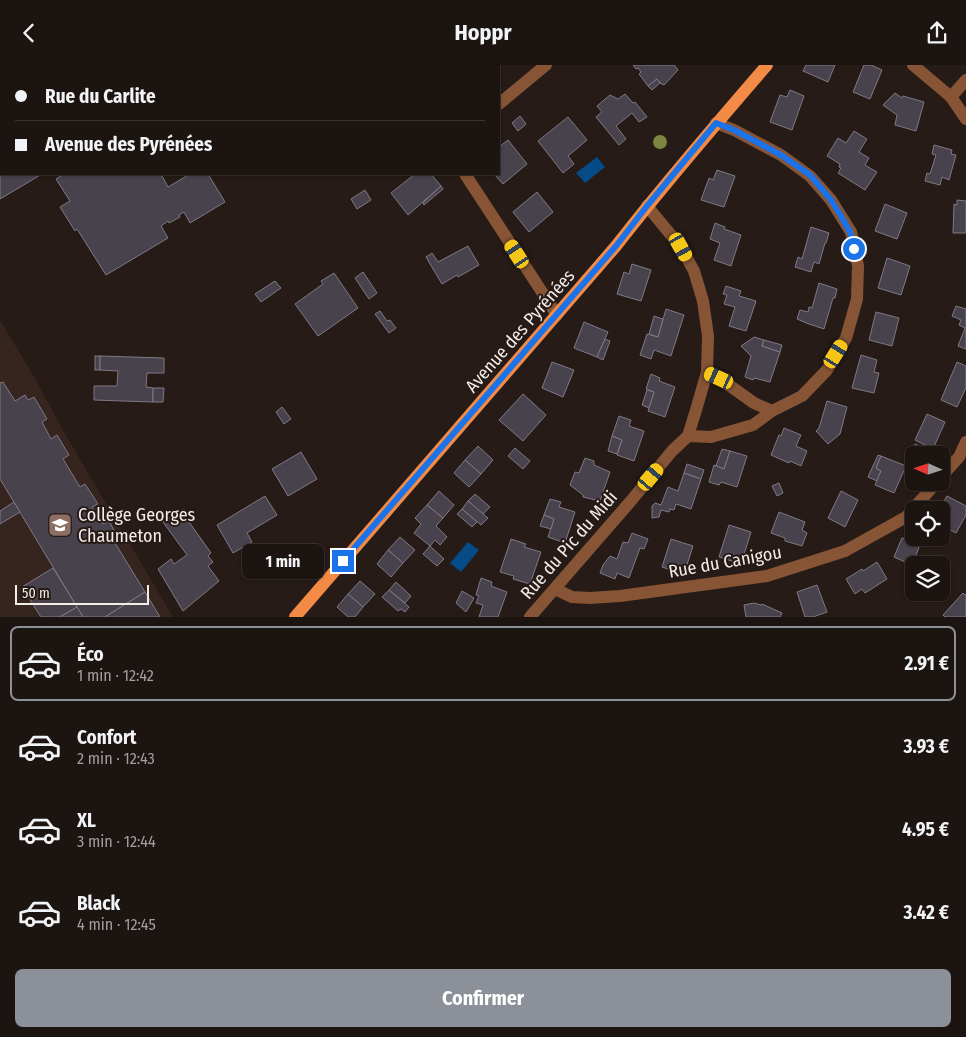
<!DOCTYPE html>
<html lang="fr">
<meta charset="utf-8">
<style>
:root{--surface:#1c1410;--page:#251d19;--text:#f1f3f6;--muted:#a09e9f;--line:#3a3330;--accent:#8c9099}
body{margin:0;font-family:"Fira Sans Condensed",sans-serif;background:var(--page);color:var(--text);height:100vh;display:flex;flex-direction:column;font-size:19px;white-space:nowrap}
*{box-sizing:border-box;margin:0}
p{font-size:16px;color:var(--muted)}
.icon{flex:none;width:28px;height:28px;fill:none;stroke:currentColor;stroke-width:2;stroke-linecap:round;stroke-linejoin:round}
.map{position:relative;height:552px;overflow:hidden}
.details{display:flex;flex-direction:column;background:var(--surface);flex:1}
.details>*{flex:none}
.hud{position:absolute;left:0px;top:0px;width:500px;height:110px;box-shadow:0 1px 4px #0004,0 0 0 1px var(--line);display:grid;align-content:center;height:110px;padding:0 15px;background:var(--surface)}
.needle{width:32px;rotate:273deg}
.fabs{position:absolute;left:905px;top:381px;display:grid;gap:10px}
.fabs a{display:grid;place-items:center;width:45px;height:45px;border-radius:8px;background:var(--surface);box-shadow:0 1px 4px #0004,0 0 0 1px var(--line);font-size:25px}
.scale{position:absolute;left:15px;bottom:12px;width:134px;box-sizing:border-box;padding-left:5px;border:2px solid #f4ece9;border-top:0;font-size:14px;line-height:18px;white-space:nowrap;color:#f4ece9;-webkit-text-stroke:4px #261b16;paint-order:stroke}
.end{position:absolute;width:22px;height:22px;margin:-11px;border:6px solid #1a73e8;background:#fff;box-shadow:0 0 0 2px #fff}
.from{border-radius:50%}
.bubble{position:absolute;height:35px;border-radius:8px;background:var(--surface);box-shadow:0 1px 4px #0004,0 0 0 1px var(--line);font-size:16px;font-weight:700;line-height:35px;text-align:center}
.car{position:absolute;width:15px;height:30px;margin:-15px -8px;border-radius:6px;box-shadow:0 0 4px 1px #0007;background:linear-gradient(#f5c518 24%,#345 0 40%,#f5c518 0 76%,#345 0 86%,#f5c518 0)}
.hud b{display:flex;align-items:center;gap:18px;height:48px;font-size:19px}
.hud b+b{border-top:1px solid var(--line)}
.hud i{width:12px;height:12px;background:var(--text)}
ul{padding:9px 0 0;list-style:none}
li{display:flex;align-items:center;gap:15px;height:75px;margin:0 10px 8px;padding:0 5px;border:2px solid transparent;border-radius:8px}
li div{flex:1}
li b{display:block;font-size:19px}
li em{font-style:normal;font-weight:700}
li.active{border-color:var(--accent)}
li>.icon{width:45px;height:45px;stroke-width:1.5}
.button{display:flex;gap:10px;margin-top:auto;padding:10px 15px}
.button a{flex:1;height:58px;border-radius:8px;background:var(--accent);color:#fff;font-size:20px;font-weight:700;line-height:58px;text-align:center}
header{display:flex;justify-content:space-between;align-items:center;height:65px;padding:0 15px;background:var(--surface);font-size:22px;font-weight:700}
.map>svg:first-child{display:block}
</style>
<header><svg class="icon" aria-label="back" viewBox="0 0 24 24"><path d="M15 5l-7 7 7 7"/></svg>Hoppr<svg class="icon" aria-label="share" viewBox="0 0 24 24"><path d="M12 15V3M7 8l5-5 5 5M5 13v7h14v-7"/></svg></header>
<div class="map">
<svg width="966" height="552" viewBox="0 0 966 552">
<rect width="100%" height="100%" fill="#261b16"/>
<!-- education -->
<path fill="#36241f" d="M0,255L36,315L65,369L173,552H0Z"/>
<!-- park -->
<path fill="#364100" d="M0,0H207L205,1H1V13L0,11Z"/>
<!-- water -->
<g fill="#044b88">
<path d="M597,92L605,102L585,118L576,108Z"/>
<path d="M468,477L479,485L461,507L450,498Z"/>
</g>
<!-- building -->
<g fill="#48424d" stroke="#807985">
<path d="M633,0H674L678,5L664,20L660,18L657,14L648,21L639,9L641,7L638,3L636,4Z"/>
<path d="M806,0H835L828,17L803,6Z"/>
<path d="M864,0H871L882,5L870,34L853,27Z"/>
<path d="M657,14L660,18L652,25L648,21Z"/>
<path d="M790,25L804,31L792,65L770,57L780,30L787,32Z"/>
<path d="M895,28L902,33L903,31L924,37L916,66L895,60L897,50L883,40Z"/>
<path d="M625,29L633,38L635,37L647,52L639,57L632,48L616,61L626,74L619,80L596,52L602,47L597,41L610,30L618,34Z"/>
<path d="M520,51L526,59L518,66L512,58Z"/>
<path d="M568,52L587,75L568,91L574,99L563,108L538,76Z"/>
<path d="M854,66L867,74L859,87L869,93L865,100L877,107L865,125L838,108L841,103L839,102L840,99L827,91L838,73L846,78Z"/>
<path d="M0,69L1,71V109H42L0,134Z"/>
<path d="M508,75L527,99L503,119L494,109H499V82Z"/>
<path d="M934,80L952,85L951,89L956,90L949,115L942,112L940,120L925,116L927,108L930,109L936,90L932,89Z"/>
<path d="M717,105L735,111L724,142L701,135L709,113L713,115Z"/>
<path d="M64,109H161L168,122L190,109H208L225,137L190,158L184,147L179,150L180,152L169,158L168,156L161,161L168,173L106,210L77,164L75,166L60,142L70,136L56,114Z"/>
<path d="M415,109H431L441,121L408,150L391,128Z"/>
<path d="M441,121L443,124L424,140L423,138Z"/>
<path d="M365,125L371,135L357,144L351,134Z"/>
<path d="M537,127L553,147L529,167L513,147Z"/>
<path d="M957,135L966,136V168H953L954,139L957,140Z"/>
<path d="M885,139L907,148L897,174L875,166Z"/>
<path d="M715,158L725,162L724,164L741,170L731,201L714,195L720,178L710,174Z"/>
<path d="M811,162L829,168L826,178H825L819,199L814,197L811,207L795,202L798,192L802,194Z"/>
<path d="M468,181L479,200L458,212L457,210L442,219L426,192L432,188L438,197Z"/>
<path d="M887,193L910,201L901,230L878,223Z"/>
<path d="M632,199L651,205L641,236L617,229L624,207L629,209Z"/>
<path d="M363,207L377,228L369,234L355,213Z"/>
<path d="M334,208L358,243L318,271L295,239L323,219L321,216Z"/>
<path d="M275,216L281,223L261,237L255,229Z"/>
<path d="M819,218L837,224L835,233H833L824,264L809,259L797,254L800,245L808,247L809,242L812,243Z"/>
<path d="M726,221L741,226L739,231L756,236L746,266L729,261L735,242L724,239L727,230L723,229Z"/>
<path d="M956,241L966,244V284L958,281L965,263L959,260L961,255L952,251Z"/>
<path d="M666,244L684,250L671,291L654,285L651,294L640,290L647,269L658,272Z"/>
<path d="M380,246L387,256L390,255L396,263L389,268L375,249Z"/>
<path d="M876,247L899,253L892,281L869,275Z"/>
<path d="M654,251L663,254L658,272L649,269Z"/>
<path d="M584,257L608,267L597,292L574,283Z"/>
<path d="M754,272L764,275L762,281L780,287L770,317L754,313L753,315L745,312L751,291L741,281Z"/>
<path d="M605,274L610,276L603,295L597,292Z"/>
<path d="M764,275L782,280L780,287L762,281Z"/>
<path d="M861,290L877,295L874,307L879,308L874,328L852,323Z"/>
<rect x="95" y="291" width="5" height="14"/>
<path d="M100,291L164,293V308H147L146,322L153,323V337L94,335V321H117L118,306L100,305Z"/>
<path d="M552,297L574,305L563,332L542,323Z"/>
<path d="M957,297L966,301V323L957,342L941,335Z"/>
<path d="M651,309L660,313L659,316L675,322L665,352L648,346L654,327L646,324Z"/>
<path d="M3,317L15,336L25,330L28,335L34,332L47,354L42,357L51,374L57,370L69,390L63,394L80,422L85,419L98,439L92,442L103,459L109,456L120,476L115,478L145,527L105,552H83L0,414V318Z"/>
<path d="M153,323H164L163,337H153Z"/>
<path d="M647,325L654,327L649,343L642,340Z"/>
<path d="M523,329L546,350L523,376L499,355Z"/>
<path d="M827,336L847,342L840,369L828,379L816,366L819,363Z"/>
<path d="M282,342L291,354L284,359L276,347Z"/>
<path d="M927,349L945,357L933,384L915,375Z"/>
<path d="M619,351L631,355L629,361L644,366L634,396L617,390L622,375L612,371Z"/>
<path d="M784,363L801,370L796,381L807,386L801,401L790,396L789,398L771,390L779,370L781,371Z"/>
<path d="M612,371L622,375L617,389L608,386Z"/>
<path d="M915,379L922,382L918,390L914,391L911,389Z"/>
<path d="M478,381L493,395L481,409L465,395Z"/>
<path d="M515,383L530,396L523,404L508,391Z"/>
<path d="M722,384L730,386L724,404L716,401Z"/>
<path d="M730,386L747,391L737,422L721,417L719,420L709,417L714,400L724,404Z"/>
<path d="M301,387L317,414L288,431L272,404Z"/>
<path d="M878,390L881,391L876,403L881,406L877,416L868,412Z"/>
<path d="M881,391L906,401L894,428L875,420L881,406L876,403Z"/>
<path d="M585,393L594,396V400L610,407L600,436L583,432V430L570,420L575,407L579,408Z"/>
<path d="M465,395L481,409L469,422L454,408Z"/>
<path d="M687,399L704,405L701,414L684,408Z"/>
<path d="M684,408L701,414L691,444L676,439L674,445L670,444L669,447L661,445L659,452L652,453V441L655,438L661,440L668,422L678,426Z"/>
<path d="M779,418L783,428L777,431L772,421Z"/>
<path d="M439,426L454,440L443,453L427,440Z"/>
<path d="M841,426L858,435L845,462L828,453Z"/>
<path d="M475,429L490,442L483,449L468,436Z"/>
<path d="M265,431L277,450L247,468L252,477L233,488L217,460Z"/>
<path d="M947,431L966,441V450L956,468L941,460V445H939Z"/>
<path d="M550,434L561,437L559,442L575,447L565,478L548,472L554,454L544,450Z"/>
<path d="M468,436L488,453L481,460L462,444Z"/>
<path d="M14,437L20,447L0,459V446Z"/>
<path d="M427,440L443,453L436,461L447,472L440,480L435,475L430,481L414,468L421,459L415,453Z"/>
<path d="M184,444L187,454L211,488L208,491L213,497L208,501L219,516L183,546L158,504L171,494L174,499L187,490L163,457Z"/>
<path d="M462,444L477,457L472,462L457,449Z"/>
<path d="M779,447L805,457L802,465L807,468L802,481L785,476V473L771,468Z"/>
<path d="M544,450L554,454L551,464L540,461Z"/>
<path d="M729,460L751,467L741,499L719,492Z"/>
<path d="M910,465L914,466V472H928L924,482L920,480L912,500L894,492L902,473L906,474Z"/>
<path d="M632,468L648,474L644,484L640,483L629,513L617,508L615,514L600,508L603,500L610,491L617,494L623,477L628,478Z"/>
<path d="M400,472L415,485L403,498L388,485Z"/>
<path d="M511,474L526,479L524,482L541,487L530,519L513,514L514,511L500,507Z"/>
<path d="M671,474L693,481L684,509L662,502Z"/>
<path d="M430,481L444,494L437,501L423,489Z"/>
<path d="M388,485L403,498L391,512L377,499Z"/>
<path d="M877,497L887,514L865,528L862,524L855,529L846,514L862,504L863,506Z"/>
<path d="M53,503L77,542L60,552H41L22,522Z"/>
<path d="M481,513L492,517L491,521L507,527L498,552H479L483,540L476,538L479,531L476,530Z"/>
<path d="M360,516L375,529L363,542L348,529Z"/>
<path d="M396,517L411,531L405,538L389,525Z"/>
<path d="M817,520L827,547L813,552H805L797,527Z"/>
<path d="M389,525L409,542L405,547L401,544L398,546L382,532Z"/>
<path d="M462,526L474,533L466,547L456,538Z"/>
<path d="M145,527L160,552H105Z"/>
<path d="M963,528L965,530L966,529V552H945L943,550Z"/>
<path d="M348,529L363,542L355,552H348L337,542Z"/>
<path d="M754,538L761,540L762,539L782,548L780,552H746L744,540Z"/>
<path d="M77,542L83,552H60Z"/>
</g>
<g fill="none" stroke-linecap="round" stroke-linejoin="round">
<!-- minor -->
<g stroke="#875536" stroke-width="12">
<path d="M913,0L951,32L966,54"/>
<path d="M404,1V0"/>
<path d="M951,32L966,15"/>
<path d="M499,39L546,0"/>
<path d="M716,58L734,65L781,90L810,111L831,135L851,167L858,201L857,234L846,273L827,305L802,331L772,346"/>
<path d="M465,109L557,250"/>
<path d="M688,371L711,372L753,360L772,346L754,338L719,313L707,307"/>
<path d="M941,412L959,392L966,377"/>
<path d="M555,524L572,532L590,533L620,531L767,511L845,486L906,452L936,418"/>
<path d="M530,552L630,437L672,386L688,371L696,345L707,307L708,271L703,236L694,206L681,182L647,141"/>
</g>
<!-- major -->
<path stroke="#f38a45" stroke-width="12" d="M295,552L616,181C664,119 716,59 767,0"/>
</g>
<!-- trees -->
<circle fill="#7c8641" cx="660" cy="77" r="7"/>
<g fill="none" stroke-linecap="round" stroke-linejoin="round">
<!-- route -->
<path stroke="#1a73e8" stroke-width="6" d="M343,496L616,181L647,141L716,58L734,65L781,90L810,110L831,135L841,151L850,167L854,184"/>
</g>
<!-- icons -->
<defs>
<g id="school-square" transform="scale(1.25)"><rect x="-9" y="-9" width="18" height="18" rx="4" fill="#8d6e63" stroke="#261b16"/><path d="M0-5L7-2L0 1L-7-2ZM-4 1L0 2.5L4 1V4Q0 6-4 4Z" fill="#fff"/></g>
</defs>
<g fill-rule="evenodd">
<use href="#school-square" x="60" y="460"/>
</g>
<g text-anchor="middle" stroke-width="4" stroke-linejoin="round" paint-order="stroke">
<!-- street labels -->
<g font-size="18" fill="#f4ece9" stroke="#261b16">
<text transform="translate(520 266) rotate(-49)" y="6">Avenue des Pyrénées</text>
<text transform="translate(569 480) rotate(-49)" y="6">Rue du Pic du Midi</text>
<text transform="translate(725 497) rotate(-10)" y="6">Rue du Canigou</text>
</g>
<!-- poi labels -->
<g font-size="18" fill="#f4ece9" stroke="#261b16" text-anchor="start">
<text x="78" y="456">Collège Georges<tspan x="78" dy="21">Chaumeton</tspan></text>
</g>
</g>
</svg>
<div class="fabs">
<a><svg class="needle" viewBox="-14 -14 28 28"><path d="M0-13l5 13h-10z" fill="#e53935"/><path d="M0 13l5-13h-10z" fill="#a09e9f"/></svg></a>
<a><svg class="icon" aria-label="locate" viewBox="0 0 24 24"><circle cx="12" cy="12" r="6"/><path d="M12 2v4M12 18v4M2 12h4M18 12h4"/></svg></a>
<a><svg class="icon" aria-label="layers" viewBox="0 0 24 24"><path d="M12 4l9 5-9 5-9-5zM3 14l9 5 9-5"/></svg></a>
</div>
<div class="scale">50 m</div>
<i class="end from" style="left:854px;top:184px"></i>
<i class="end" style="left:343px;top:496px"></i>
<div class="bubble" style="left:242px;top:479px;width:82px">1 min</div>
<i class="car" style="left:681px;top:182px;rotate:151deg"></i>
<i class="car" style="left:517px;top:189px;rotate:327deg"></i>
<i class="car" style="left:836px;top:289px;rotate:32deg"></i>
<i class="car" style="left:719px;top:313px;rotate:295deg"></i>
<i class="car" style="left:651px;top:412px;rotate:40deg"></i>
<div class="hud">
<b><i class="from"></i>Rue du Carlite</b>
<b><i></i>Avenue des Pyrénées</b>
</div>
</div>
<section class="details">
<ul>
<li class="active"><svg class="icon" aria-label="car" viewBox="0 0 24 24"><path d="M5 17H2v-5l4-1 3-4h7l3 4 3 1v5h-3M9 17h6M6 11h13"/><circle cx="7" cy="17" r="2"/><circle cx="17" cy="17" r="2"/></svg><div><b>Éco</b><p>1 min · 12:42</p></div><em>2.91 €</em></li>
<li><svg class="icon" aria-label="car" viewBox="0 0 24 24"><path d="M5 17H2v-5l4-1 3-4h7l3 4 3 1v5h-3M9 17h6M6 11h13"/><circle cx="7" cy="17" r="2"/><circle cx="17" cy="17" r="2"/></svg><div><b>Confort</b><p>2 min · 12:43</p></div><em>3.93 €</em></li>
<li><svg class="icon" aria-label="car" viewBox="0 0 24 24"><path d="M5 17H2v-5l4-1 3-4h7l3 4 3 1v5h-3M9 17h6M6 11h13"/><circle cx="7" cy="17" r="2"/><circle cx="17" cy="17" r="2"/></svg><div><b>XL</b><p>3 min · 12:44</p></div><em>4.95 €</em></li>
<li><svg class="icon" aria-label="car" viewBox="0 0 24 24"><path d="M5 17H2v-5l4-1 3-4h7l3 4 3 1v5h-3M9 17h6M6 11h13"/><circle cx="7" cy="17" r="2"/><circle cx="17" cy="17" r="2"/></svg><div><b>Black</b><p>4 min · 12:45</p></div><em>3.42 €</em></li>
</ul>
<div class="button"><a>Confirmer</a></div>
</section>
